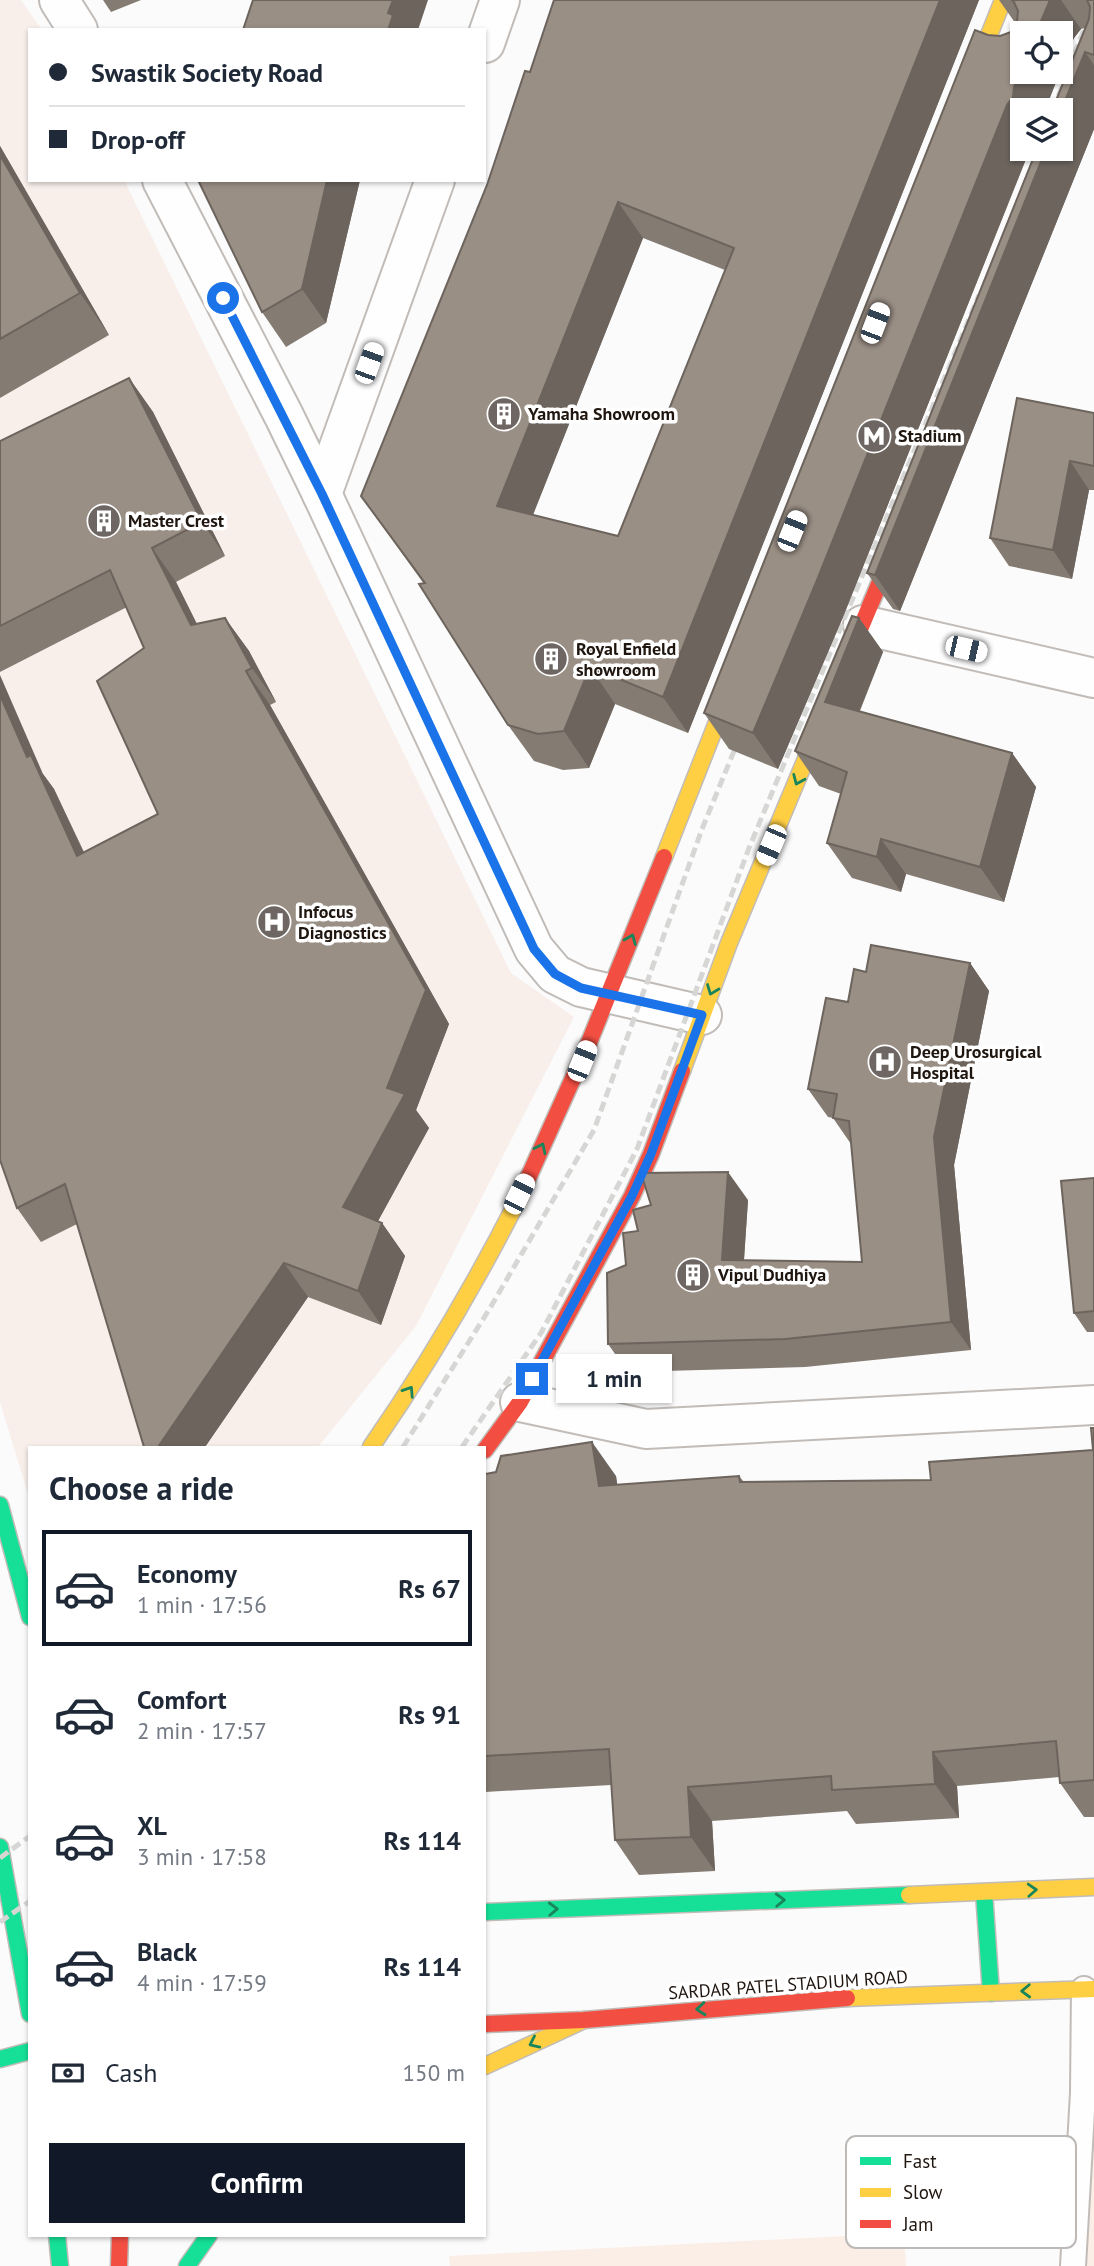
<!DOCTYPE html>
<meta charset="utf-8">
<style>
:root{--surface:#fff;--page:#f2f2f3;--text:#1f2937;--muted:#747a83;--line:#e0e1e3;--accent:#111827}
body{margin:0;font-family:"PT Sans",sans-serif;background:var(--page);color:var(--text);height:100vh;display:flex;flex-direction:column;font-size:26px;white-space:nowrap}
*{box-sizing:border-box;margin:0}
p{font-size:23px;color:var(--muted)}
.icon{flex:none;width:38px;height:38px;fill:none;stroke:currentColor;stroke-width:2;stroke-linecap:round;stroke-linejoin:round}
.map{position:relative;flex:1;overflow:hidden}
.drawer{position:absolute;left:28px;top:1446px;width:458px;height:791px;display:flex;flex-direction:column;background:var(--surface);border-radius:0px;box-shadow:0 2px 5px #0004}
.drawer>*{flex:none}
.guide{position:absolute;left:28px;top:28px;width:458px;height:154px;border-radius:0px;box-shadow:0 2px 5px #0004;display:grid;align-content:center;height:154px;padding:0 21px;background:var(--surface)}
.tools{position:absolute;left:1010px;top:21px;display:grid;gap:14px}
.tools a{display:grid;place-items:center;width:63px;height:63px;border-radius:0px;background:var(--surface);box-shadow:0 2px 5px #0004;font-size:35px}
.end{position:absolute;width:32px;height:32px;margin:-16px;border:9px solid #1a73e8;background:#fff;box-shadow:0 0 0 4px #fff}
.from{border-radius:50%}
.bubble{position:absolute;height:49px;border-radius:0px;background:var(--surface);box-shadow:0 2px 5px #0004;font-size:23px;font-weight:800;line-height:49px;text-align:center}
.car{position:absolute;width:21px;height:42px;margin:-21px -10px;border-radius:9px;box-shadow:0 0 5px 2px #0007;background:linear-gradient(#fff 24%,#345 0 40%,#fff 0 76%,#345 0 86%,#fff 0)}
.guide b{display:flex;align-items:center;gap:24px;height:66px;font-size:26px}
.guide b+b{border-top:2px solid var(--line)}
.guide i{width:18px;height:18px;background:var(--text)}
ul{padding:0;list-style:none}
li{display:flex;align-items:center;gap:21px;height:116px;margin:0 14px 10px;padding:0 7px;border:4px solid transparent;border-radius:0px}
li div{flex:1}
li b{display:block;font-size:26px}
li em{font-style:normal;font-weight:800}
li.selected{border-color:var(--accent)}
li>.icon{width:63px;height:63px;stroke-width:1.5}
h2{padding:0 21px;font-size:32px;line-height:84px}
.pay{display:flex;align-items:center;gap:18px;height:77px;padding:0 21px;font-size:26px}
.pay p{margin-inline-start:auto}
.cta{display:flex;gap:14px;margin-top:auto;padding:14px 21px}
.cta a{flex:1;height:80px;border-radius:0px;background:var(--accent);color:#fff;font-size:28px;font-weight:800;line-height:80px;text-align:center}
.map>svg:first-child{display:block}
</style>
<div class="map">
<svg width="1094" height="2266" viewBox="0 0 1094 2266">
<rect width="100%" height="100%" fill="#fbfbfb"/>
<!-- built -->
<path fill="#f8efeb" d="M0,0H21L42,30H30V180H124L511,973L574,1017L416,1326L318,1447H30V1501L0,1402Z"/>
<!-- garden -->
<g fill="#fbeee7">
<path d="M1094,2078V2266H1071Z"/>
<path d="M904,2233L906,2266H450L449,2256Z"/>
</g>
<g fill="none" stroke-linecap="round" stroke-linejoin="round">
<!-- lane casing -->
<g stroke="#c1bcb8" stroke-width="28">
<path id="lane" d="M1073,2266L1083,2093L1084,1989"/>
</g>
<!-- street casing -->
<g stroke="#c1bcb8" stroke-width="42">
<g id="street">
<path d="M59,0L78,30"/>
<path d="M485,43L500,0"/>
<path d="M162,180L284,416L322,494L534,949L555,974L581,987L702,1015"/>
<path d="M322,494L435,180"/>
<path d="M863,625L1094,678"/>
<path d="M520,1402L646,1429L1094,1405"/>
</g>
</g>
<!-- fast casing -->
<g stroke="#c1bcb8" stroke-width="19">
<g id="fast">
<path d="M1060,66L1083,75"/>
<path d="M0,1505L30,1617"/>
<path d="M0,1847L30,2014"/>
<path d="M984,1892L991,1993"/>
<path d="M485,1912L909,1895"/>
<path d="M0,2059L30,2051"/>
<path d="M57,2235L60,2266"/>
<path d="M187,2266L209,2235"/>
</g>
</g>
<!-- slow casing -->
<g stroke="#c1bcb8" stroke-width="19">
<g id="slow">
<path d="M970,83L1003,0"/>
<path d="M664,857L734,679"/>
<path d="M682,1071L729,943L861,627"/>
<path d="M371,1447C427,1366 476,1283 520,1196"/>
<path d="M909,1895L1094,1887"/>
<path d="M847,1998L1094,1989"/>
<path d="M485,2066L584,2020"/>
</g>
</g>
<!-- jam casing -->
<g stroke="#c1bcb8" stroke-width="19">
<g id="jam">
<path d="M861,627L897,541"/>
<path d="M520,1196L588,1045L664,857"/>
<path d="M485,1450L520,1402L632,1196L651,1154L682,1071"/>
<path d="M485,2024L584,2020L847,1998"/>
<path d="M119,2266L120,2235"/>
</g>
</g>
<!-- lane -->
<use href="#lane" stroke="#fefefe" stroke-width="24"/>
<!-- street -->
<use href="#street" stroke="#fefefe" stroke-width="38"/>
<!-- fast -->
<use href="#fast" stroke="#16e098" stroke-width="16"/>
<!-- slow -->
<use href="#slow" stroke="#ffcf43" stroke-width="16"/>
<!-- jam -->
<use href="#jam" stroke="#f24e42" stroke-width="16"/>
<!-- rail -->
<g stroke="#d6d6d5" stroke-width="5" stroke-dasharray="10 5" stroke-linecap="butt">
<path d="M1053,110L1094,3"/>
<path d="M403,1447L490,1308L594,1130L702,829L741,734"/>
<path d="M462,1447L541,1333L637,1149L749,848L979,295"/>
<path d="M0,1858L30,1836"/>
<path d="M0,1922L30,1901"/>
</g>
</g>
<!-- wall -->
<g fill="#847b72" fill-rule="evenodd">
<path d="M103,0H141L111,12Z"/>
<path d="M979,0L688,733L615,704L589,768L563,770L534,761L508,725L424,584L361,496L487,185L530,72ZM643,238L725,270L618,536L533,515Z"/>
<path d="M999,0H1094V129L900,611L893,609L867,573L1085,28L1081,29L1074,38L1022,72H1060L1045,110L1022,149H1030L843,617L778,769L729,749L704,713L988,35L1000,36L1011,32L1016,24Z"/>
<path d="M0,146L109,335L0,398Z"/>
<path d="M198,180H360L326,323L286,347L262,312Z"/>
<path d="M129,378L153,412L225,556L176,582L197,624L225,618L249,651L276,702L270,705L449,1024L416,1110L429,1128L378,1221L382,1223L405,1256L381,1325L308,1297L205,1447H144L77,1224L41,1242L17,1208L43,774L54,789L84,852L158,814L144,648L127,607L0,672V441Z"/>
<path d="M1094,413V490H1089L1072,579L1009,566L990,538Z"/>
<path d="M859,618L883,652L860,711L1012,753L1036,787L1004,902L906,874L901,892L852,878L827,843L841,794L819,786L795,751Z"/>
<path d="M970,963L989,991L954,1165L971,1350L805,1367L628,1372L608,1344L626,1265L638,1231L748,1200L744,1260L862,1262L851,1144L833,1118L828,1117L808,1089L848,1002L866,972Z"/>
<path d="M1094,1178V1332H1087L1074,1313Z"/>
<path d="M1094,1428V1817H1084L1060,1783V1777L957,1786L959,1818L856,1824L847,1811L712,1821L715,1871L639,1875L615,1840L611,1785L485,1792V1474L616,1476L617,1485L739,1476L744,1482L931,1480L1093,1450Z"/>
</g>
<!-- shaded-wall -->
<g fill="#6c645d">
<path d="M393,0H428L418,30H388V13Z"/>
<path d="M940,0H979L688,733L663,697Z"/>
<path d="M1050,0H1061L1081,29L1074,38L1060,72V33H1036Z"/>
<path d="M1085,52L1094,65V129L900,611L875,575L1046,149H1060V113Z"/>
<path d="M1022,68V72H1060L1045,110H1022V149H1030L843,617L778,769L753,733Z"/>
<path d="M0,146L109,335L80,293L0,155Z"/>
<path d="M327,180H360L326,323L302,289Z"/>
<path d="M618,202L643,238L522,542L497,506Z"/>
<path d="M129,378L153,412L225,556L202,522Z"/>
<path d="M1070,461L1089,490L1072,579L1053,550Z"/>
<path d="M152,548L176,582L214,659L191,625Z"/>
<path d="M225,618L249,651L276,702L252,668Z"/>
<path d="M859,618L883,652L849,736L825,702Z"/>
<path d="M590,667L615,704L589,768L564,731Z"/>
<path d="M246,671L270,705L449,1024L416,1110L429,1128L367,1241L343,1207L387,1088Z"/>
<path d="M0,675L43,774L54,789L101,890L77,856L27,757L0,695Z"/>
<path d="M1012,753L1036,787L1004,902L980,867Z"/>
<path d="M881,839L906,874L901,892L877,857Z"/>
<path d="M970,963L989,991L954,1165L971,1350L951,1322L934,1137Z"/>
<path d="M728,1172L748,1200L742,1288L722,1260Z"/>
<path d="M382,1223L405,1256L381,1325L358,1291Z"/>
<path d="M284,1263L308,1297L205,1447H158Z"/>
<path d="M592,1442L616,1476L623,1521L599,1486Z"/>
<path d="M933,1752L957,1786L959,1818L935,1784Z"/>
<path d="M688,1787L712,1821L715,1871L691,1837Z"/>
</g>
<!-- building -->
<g fill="#9a8f85" stroke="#6c645d" stroke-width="2" fill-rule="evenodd">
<path d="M253,0H393L388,13L393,15L388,30H243Z"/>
<path d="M554,0H940L663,697L590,667L564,731L538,734L508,725L419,584L425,583L361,496L487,185L525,71L530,72ZM618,202L734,248L618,536L497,506Z"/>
<path d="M1012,0H1050L1036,33H1022V68L1014,87L1013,97L1007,105L817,580L753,733L704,713L975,30L988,35L1000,36L1011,32L1017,22L1018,11L1014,2Z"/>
<path d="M1087,0H1094V55L1085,52L1060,113V110H1050L1055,103L1089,19L1090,7Z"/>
<path d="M1037,149H1046L875,575L867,573Z"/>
<path d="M0,155L80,293L0,339Z"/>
<path d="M198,180H327L302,289L262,312Z"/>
<path d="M129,378L202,522L152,548L191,625L225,618L252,668L246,671L426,990L387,1088L405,1094L343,1207L382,1223L358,1291L284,1263L158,1447H144L65,1184L17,1208L0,1160V695L27,757L31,755L77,856L158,814L97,681L144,648L110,570L0,626V441Z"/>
<path d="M1017,398L1094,413V466L1070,461L1053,550L990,538Z"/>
<path d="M852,616L859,618L825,702L1012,753L980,867L881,839L877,857L827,843L847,772L795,751Z"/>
<path d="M871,945L970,963L934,1137L951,1322L785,1339L608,1344L607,1273L626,1265L623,1233L638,1231L633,1210L651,1205L641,1173L728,1172L722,1260L862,1262L849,1121L833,1118L837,1094L808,1089L826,998L848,1002L854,969L866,972Z"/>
<path d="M1094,1178V1311L1074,1313L1061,1181Z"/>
<path d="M1091,1428H1094V1780L1060,1783L1056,1741L933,1752L935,1784L832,1790L831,1776L688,1787L691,1837L615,1840L609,1749L485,1756V1474L496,1472L501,1456L592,1442L599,1486L739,1476L740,1482L931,1480L929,1462L1093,1450Z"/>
</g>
<!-- one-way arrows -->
<defs><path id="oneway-chevron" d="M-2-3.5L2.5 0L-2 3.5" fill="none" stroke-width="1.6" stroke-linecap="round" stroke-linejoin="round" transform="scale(1.75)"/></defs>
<g stroke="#1a855b">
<use href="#oneway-chevron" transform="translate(798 780) rotate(113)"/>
<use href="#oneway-chevron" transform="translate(631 939) rotate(-68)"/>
<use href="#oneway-chevron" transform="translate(712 990) rotate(111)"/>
<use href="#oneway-chevron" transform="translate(541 1148) rotate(-64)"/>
<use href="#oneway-chevron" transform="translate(409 1391) rotate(-57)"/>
<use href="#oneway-chevron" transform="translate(1032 1890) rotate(-3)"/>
<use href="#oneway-chevron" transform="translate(780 1900) rotate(-2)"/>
<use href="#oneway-chevron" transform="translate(553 1909) rotate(-2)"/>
<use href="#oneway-chevron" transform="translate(1026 1991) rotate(178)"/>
<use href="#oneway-chevron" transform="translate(701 2009) rotate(175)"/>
<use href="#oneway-chevron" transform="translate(534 2043) rotate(155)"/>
</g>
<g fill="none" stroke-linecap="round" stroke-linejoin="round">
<!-- route -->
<path stroke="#1a73e8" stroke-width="9" d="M223,298L322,494L534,949L555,974L581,988L702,1015L651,1154L632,1196L532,1379"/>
</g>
<!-- icons -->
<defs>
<g id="building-disc" transform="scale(1.75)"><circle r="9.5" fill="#6d6662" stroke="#fff"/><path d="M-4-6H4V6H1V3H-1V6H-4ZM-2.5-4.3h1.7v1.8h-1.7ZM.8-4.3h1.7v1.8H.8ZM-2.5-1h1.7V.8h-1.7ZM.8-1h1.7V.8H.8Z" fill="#fff"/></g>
<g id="metro-disc" transform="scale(1.75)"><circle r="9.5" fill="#6d6662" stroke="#fff"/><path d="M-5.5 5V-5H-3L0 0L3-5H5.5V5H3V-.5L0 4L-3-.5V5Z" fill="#fff"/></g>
<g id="hospital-disc" transform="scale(1.75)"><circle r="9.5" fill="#6d6662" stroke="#fff"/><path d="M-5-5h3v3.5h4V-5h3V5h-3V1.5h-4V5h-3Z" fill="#fff"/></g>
</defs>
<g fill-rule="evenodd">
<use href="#building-disc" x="504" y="414"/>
<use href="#metro-disc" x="874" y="436"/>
<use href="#building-disc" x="104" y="521"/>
<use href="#building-disc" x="551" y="659"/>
<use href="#hospital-disc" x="274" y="922"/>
<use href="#hospital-disc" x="885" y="1062"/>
<use href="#building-disc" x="693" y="1275"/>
</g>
<g text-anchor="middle" stroke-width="7" stroke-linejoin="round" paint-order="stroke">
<!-- poi labels -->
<g font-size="18" font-weight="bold" fill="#201610" stroke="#fff" text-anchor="start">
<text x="528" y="420">Yamaha Showroom</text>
<text x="898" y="442">Stadium</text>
<text x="128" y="527">Master Crest</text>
<text x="576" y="655">Royal Enfield<tspan x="576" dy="21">showroom</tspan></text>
<text x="298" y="918">Infocus<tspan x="298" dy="21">Diagnostics</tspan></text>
<text x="910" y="1058">Deep Urosurgical<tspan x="910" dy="21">Hospital</tspan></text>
<text x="718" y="1281">Vipul Dudhiya</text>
</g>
<!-- street labels -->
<g font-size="18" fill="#201610" stroke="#fff">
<text transform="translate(788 1985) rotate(-4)" y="6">SARDAR PATEL STADIUM ROAD</text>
</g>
</g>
<!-- legend -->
<rect x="846" y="2136" width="230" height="112" rx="10" fill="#fff" stroke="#bcb9b7" stroke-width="2"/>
<rect x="860" y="2157" width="31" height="8" fill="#16e098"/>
<rect x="860" y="2188" width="31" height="9" fill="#ffcf43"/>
<rect x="860" y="2220" width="31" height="8" fill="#f24e42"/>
<g font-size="19" fill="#201610">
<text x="903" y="2168">Fast</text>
<text x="903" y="2199">Slow</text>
<text x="903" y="2231">Jam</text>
</g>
</svg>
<div class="tools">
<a><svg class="icon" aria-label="locate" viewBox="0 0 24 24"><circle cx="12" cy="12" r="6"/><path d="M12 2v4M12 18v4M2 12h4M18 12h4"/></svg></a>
<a><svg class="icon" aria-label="layers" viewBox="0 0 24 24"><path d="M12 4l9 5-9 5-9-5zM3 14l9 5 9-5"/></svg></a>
</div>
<i class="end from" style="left:223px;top:298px"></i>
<i class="end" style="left:532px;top:1379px"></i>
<div class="bubble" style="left:556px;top:1354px;width:116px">1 min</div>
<i class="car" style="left:875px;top:323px;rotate:21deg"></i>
<i class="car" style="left:369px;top:363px;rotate:20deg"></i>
<i class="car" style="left:792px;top:531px;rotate:22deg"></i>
<i class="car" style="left:966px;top:649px;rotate:103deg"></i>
<i class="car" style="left:771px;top:845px;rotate:203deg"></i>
<i class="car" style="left:582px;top:1061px;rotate:22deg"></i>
<i class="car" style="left:519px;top:1194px;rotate:26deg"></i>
<div class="guide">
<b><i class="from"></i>Swastik Society Road</b>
<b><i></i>Drop-off</b>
</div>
<section class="drawer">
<h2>Choose a ride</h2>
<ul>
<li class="selected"><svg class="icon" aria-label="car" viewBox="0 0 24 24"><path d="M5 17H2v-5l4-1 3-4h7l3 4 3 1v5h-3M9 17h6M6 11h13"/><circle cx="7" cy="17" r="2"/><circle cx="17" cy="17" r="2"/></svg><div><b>Economy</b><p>1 min · 17:56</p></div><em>Rs 67</em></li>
<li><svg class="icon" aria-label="car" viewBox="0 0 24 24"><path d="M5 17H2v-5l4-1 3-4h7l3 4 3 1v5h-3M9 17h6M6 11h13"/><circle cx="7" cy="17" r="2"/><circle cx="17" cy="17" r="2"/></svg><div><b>Comfort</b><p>2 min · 17:57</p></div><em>Rs 91</em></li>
<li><svg class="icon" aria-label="car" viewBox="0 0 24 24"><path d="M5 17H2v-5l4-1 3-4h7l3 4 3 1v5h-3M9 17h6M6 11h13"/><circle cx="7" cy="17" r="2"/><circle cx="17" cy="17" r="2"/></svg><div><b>XL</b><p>3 min · 17:58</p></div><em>Rs 114</em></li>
<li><svg class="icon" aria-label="car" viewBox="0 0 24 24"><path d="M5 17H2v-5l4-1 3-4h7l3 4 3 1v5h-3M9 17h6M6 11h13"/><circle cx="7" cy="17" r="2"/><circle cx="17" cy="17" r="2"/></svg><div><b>Black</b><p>4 min · 17:59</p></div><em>Rs 114</em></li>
</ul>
<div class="pay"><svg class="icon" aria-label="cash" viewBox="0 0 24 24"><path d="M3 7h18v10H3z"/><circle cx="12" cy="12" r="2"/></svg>Cash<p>150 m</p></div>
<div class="cta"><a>Confirm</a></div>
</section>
</div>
